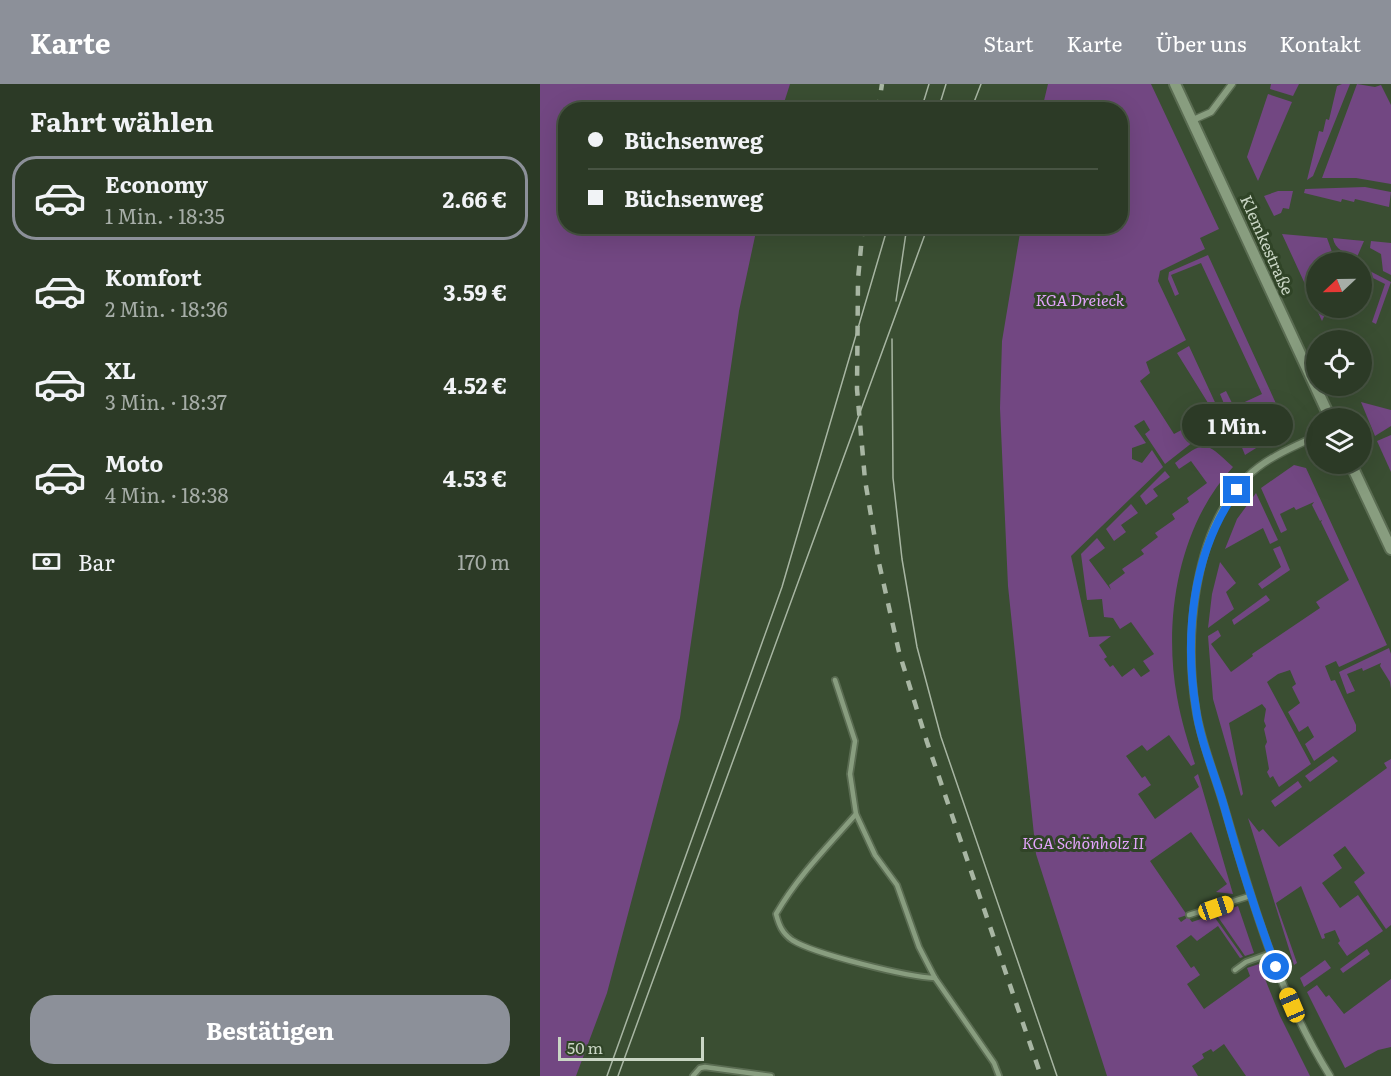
<!DOCTYPE html>
<html lang="de">
<meta charset="utf-8">
<style>
:root{--surface:#2c3a26;--page:#34412e;--text:#f1f3f6;--muted:#a6ada7;--line:#485443;--accent:#8c9099}
body{margin:0;font-family:Literata,serif;background:var(--page);color:var(--text);height:100vh;display:flex;flex-direction:column;font-size:22px;white-space:nowrap}
*{box-sizing:border-box;margin:0}
p{font-size:20px;color:var(--muted)}
.icon{flex:none;width:33px;height:33px;fill:none;stroke:currentColor;stroke-width:2;stroke-linecap:round;stroke-linejoin:round}
.map{position:relative;flex:1;overflow:hidden}
.drawer{display:flex;flex-direction:column;background:var(--surface);width:540px}
.drawer>*{flex:none}
.banner{position:absolute;left:18px;top:18px;width:570px;height:132px;border-radius:24px;box-shadow:0 6px 24px #0002,0 0 0 2px var(--line);display:grid;align-content:center;height:132px;padding:0 30px;background:var(--surface)}
.needle{width:39px;rotate:248deg}
.controls{position:absolute;left:766px;top:168px;display:grid;gap:12px}
.controls a{display:grid;place-items:center;width:66px;height:66px;border-radius:50%;background:var(--surface);box-shadow:0 6px 24px #0002,0 0 0 2px var(--line);font-size:30px}
.scale{position:absolute;left:18px;bottom:15px;width:146px;box-sizing:border-box;padding-left:6px;border:3px solid #cad6c5;border-top:0;font-size:16px;line-height:21px;white-space:nowrap;color:#cad6c5;-webkit-text-stroke:4px #304427;paint-order:stroke}
.end{position:absolute;width:27px;height:27px;margin:-14px;border:8px solid #1a73e8;background:#fff;box-shadow:0 0 0 3px #fff}
.from{border-radius:50%}
.bubble{position:absolute;height:42px;border-radius:21px;background:var(--surface);box-shadow:0 6px 24px #0002,0 0 0 2px var(--line);font-size:20px;font-weight:700;line-height:42px;text-align:center}
.car{position:absolute;width:18px;height:36px;margin:-18px -9px;border-radius:8px;box-shadow:0 0 4px 2px #0007;background:linear-gradient(#f5c518 24%,#345 0 40%,#f5c518 0 76%,#345 0 86%,#f5c518 0)}
.banner b{display:flex;align-items:center;gap:21px;height:57px;font-size:22px}
.banner b+b{border-top:2px solid var(--line)}
.banner i{width:15px;height:15px;background:var(--text)}
ul{padding:0;list-style:none}
li{display:flex;align-items:center;gap:18px;height:84px;margin:0 12px 9px;padding:0 18px;border:3px solid transparent;border-radius:24px}
li div{flex:1}
li b{display:block;font-size:22px}
li em{font-style:normal;font-weight:700}
li.on{border-color:var(--accent)}
li>.icon{width:54px;height:54px;stroke-width:1.5}
h2{padding:0 30px;font-size:27px;line-height:72px}
.pay{display:flex;align-items:center;gap:15px;height:66px;padding:0 30px;font-size:22px}
.pay p{margin-inline-start:auto}
.primary-button{display:flex;gap:12px;margin-top:auto;padding:12px 30px}
.primary-button a{flex:1;height:69px;border-radius:24px;background:var(--accent);color:#fff;font-size:24px;font-weight:700;line-height:69px;text-align:center}
header{display:flex;align-items:center;gap:36px;box-sizing:border-box;height:84px;padding:0 30px;background:var(--accent);color:#fff}
header strong{font-size:28px}
nav{display:flex;gap:33px;margin-inline-start:auto;font-size:21px}
main{display:flex;flex:1;min-height:0}
.map>svg:first-child{display:block}
</style>
<header>
<strong>Karte</strong>
<nav><a>Start</a><a>Karte</a><a>Über uns</a><a>Kontakt</a></nav>
</header>
<main>
<section class="drawer">
<h2>Fahrt wählen</h2>
<ul>
<li class="on"><svg class="icon" aria-label="car" viewBox="0 0 24 24"><path d="M5 17H2v-5l4-1 3-4h7l3 4 3 1v5h-3M9 17h6M6 11h13"/><circle cx="7" cy="17" r="2"/><circle cx="17" cy="17" r="2"/></svg><div><b>Economy</b><p>1 Min. · 18:35</p></div><em>2.66 €</em></li>
<li><svg class="icon" aria-label="car" viewBox="0 0 24 24"><path d="M5 17H2v-5l4-1 3-4h7l3 4 3 1v5h-3M9 17h6M6 11h13"/><circle cx="7" cy="17" r="2"/><circle cx="17" cy="17" r="2"/></svg><div><b>Komfort</b><p>2 Min. · 18:36</p></div><em>3.59 €</em></li>
<li><svg class="icon" aria-label="car" viewBox="0 0 24 24"><path d="M5 17H2v-5l4-1 3-4h7l3 4 3 1v5h-3M9 17h6M6 11h13"/><circle cx="7" cy="17" r="2"/><circle cx="17" cy="17" r="2"/></svg><div><b>XL</b><p>3 Min. · 18:37</p></div><em>4.52 €</em></li>
<li><svg class="icon" aria-label="car" viewBox="0 0 24 24"><path d="M5 17H2v-5l4-1 3-4h7l3 4 3 1v5h-3M9 17h6M6 11h13"/><circle cx="7" cy="17" r="2"/><circle cx="17" cy="17" r="2"/></svg><div><b>Moto</b><p>4 Min. · 18:38</p></div><em>4.53 €</em></li>
</ul>
<div class="pay"><svg class="icon" aria-label="cash" viewBox="0 0 24 24"><path d="M3 7h18v10H3z"/><circle cx="12" cy="12" r="2"/></svg>Bar<p>170 m</p></div>
<div class="primary-button"><a>Bestätigen</a></div>
</section>
<div class="map">
<svg width="851" height="992" viewBox="0 0 851 992">
<rect width="100%" height="100%" fill="#3a4e32"/>
<!-- green -->
<g fill="#724782">
<path d="M0,0H250L242,25L26,26V142L217,143L199,227L140,634L67,909L36,992H0Z"/>
<path d="M611,0L679,145L660,154L665,165L620,187L618,197L646,256L606,278L610,289L600,297L634,350L647,343L662,351L625,380L605,350L610,346L604,336L594,342L606,359L592,364V375L602,379L612,366L623,383L531,472L549,553L571,552L559,561L567,573L564,575L570,583L573,581L582,593L594,584L601,593L610,587L603,577L614,570L591,538L580,545L573,534L564,533L562,515L547,516L541,470L557,454L565,464L549,476L571,506L569,501L585,489L582,485L604,470L601,466L618,453L615,449L635,435L632,430L649,418L647,414L667,399L651,377L639,385L635,379C665,356 665,357 693,383C638,442 623,536 637,613C641,636 648,658 655,680L651,682L629,651L607,667L602,661L586,672L602,694L605,692L611,701L598,710L615,735L659,703L654,693L658,690L693,810L676,808L687,800L651,748L610,777L647,831L638,834L641,838L648,833L652,838L673,831L703,873L700,874L678,842L657,857L651,851L636,862L651,884L654,882L660,891L647,900L664,925L710,892L707,884L719,880L740,932L770,992H706L684,960L673,968L671,965L662,970L664,974L652,982L658,992H567L496,770L468,502L460,324L462,257L481,143L580,142V26L502,25L508,0Z"/>
<path d="M731,0H759L753,12L730,5Z"/>
<path d="M802,0H810L773,92L767,96L779,47L783,48L786,35L789,36L797,2Z"/>
<path d="M817,0L835,3L841,1L851,21V100L816,94H782Z"/>
<path d="M728,10L752,18L718,97L707,73Z"/>
<path d="M825,103L851,108L849,123L815,115L814,118L802,115L801,118L764,109L765,105Z"/>
<path d="M738,107H753L749,125L743,124L741,129L734,132L724,112Z"/>
<path d="M742,150L787,154L792,168L815,178H777V224H788L782,237Z"/>
<path d="M793,154L824,157L817,173C807,169 795,167 793,154Z"/>
<path d="M831,157L851,159V191L843,187L841,170L830,164Z"/>
<path d="M668,171L744,337L740,349L705,371L680,310L686,307L694,323L722,310L661,179L631,191L639,210L635,212L628,195L629,188Z"/>
<path d="M824,184L851,198L836,240L832,238L845,200L823,189Z"/>
<path d="M649,262L685,340L675,344L671,338L663,334L673,327L637,269Z"/>
<path d="M821,318L851,326V342L835,352Z"/>
<path d="M851,351V388L837,357Z"/>
<path d="M754,381L766,384L847,561L799,583L796,577L785,582L791,597L795,596L816,641V647L774,677L765,660L774,653L768,642L759,648L748,628L760,619L752,603L756,600L750,586L738,590L727,598L771,680L739,703L733,692L730,694L727,688L729,685L725,662L727,658L724,645L726,642L724,637L726,625L722,620L689,639L703,710L701,712L673,615L668,552L678,546L681,552L671,560L691,588L713,572L712,570L780,524L776,518L809,496L781,438L782,436L780,437L772,421L774,418L756,426L754,423L740,430L747,446L741,449L721,404Z"/>
<path d="M625,387L630,393L613,405L618,412L606,421L600,412Z"/>
<path d="M716,409L738,456L730,460L723,444L685,465L697,435Z"/>
<path d="M591,420L598,429L581,441L586,448L574,457L566,445Z"/>
<path d="M740,462L750,486L722,505L718,500L741,483L733,465Z"/>
<path d="M680,478L696,499L686,508L694,525L668,544L672,510Z"/>
<path d="M726,511L730,516L694,541L692,536Z"/>
<path d="M849,564L851,570V605L850,598L840,582L841,579L823,587L822,584L807,590L815,607L807,610L799,588Z"/>
<path d="M793,672L798,677L770,698L765,692Z"/>
<path d="M851,675V841L846,845L814,798L825,789L805,762L793,771L802,784L782,799L800,824L818,811L843,847L807,872L798,859L800,857L795,846L784,850L785,854L782,855L761,802L736,819L757,879L754,881L708,734L719,748L723,745L739,763L847,684L844,679Z"/>
<path d="M758,697L762,703L735,723L731,717Z"/>
<path d="M698,822L714,869L705,872L676,830Z"/>
<path d="M827,865L830,870L803,889L800,885Z"/>
<path d="M785,876L791,884L764,903L760,894Z"/>
<path d="M851,895V963L838,966L805,984L767,908L777,901L786,913L789,911L804,930Z"/>
</g>
<g fill="none" stroke-linecap="round" stroke-linejoin="round">
<!-- service casing -->
<g stroke="#5a6c52" stroke-width="8">
<g id="service">
<path d="M295,596L315,657L310,690L316,730C287,763 258,792 236,830C239,841 242,849 252,856C274,870 368,893 395,894"/>
<path d="M316,730L335,771L357,801L379,863L395,894L454,979L459,992"/>
<path d="M649,831L710,812"/>
<path d="M695,886L706,878L731,869"/>
<path d="M153,992L160,984L165,983L231,992"/>
</g>
</g>
<!-- minor casing -->
<g stroke="#5a6c52" stroke-width="9">
<g id="minor">
<path d="M653,36L671,28L692,0"/>
<path d="M777,352C753,363 726,374 707,393C653,446 644,556 656,626C661,658 675,691 684,722C711,815 738,909 790,992"/>
</g>
</g>
<!-- tertiary casing -->
<g stroke="#5a6c52" stroke-width="14">
<g id="tertiary">
<path d="M635,0L790,334"/>
<path d="M811,380L851,465"/>
</g>
</g>
<!-- service -->
<use href="#service" stroke="#889d7f" stroke-width="4.5"/>
<!-- minor -->
<use href="#minor" stroke="#889d7f" stroke-width="6"/>
<!-- tertiary -->
<use href="#tertiary" stroke="#889d7f" stroke-width="10"/>
<!-- tram -->
<g stroke="#a8b6a3" stroke-width="1.5">
<path d="M381,26L389,0"/>
<path d="M398,26L406,0"/>
<path d="M431,26L441,0"/>
<path d="M356,217L367,142"/>
<path d="M352,255L353,394L362,475L377,563L401,653L517,992"/>
<path d="M67,992L242,503L348,142"/>
<path d="M78,992L388,142"/>
</g>
<!-- rail -->
<g stroke="#a8b6a3" stroke-width="4.5" stroke-dasharray="10 10" stroke-linecap="butt">
<path d="M338,26L342,0"/>
<path d="M323,142L318,195L317,305L325,396L339,479L359,568L387,658L501,992"/>
</g>
</g>
<g fill="none" stroke-linecap="round" stroke-linejoin="round">
<!-- route -->
<path stroke="#1a73e8" stroke-width="8" d="M697,406C652,468 644,552 656,625C660,657 675,690 684,722C699,776 716,830 736,883"/>
</g>
<g text-anchor="middle" stroke-width="6" stroke-linejoin="round" paint-order="stroke">
<!-- street labels -->
<g font-size="16" fill="#cad6c5" stroke="#304427">
<text transform="translate(727 161) rotate(66)" y="6">Klemkestraße</text>
</g>
<!-- park labels -->
<g font-size="16" font-style="italic" fill="#e3a4fc" stroke="#304427">
<text x="540" y="222">KGA Dreieck</text>
<text x="543" y="765">KGA Schönholz II</text>
</g>
</g>
</svg>
<div class="controls">
<a><svg class="needle" viewBox="-14 -14 28 28"><path d="M0-13l5 13h-10z" fill="#e53935"/><path d="M0 13l5-13h-10z" fill="#a6ada7"/></svg></a>
<a><svg class="icon" aria-label="locate" viewBox="0 0 24 24"><circle cx="12" cy="12" r="6"/><path d="M12 2v4M12 18v4M2 12h4M18 12h4"/></svg></a>
<a><svg class="icon" aria-label="layers" viewBox="0 0 24 24"><path d="M12 4l9 5-9 5-9-5zM3 14l9 5 9-5"/></svg></a>
</div>
<div class="scale">50 m</div>
<i class="end from" style="left:736px;top:883px"></i>
<i class="end" style="left:697px;top:406px"></i>
<div class="bubble" style="left:642px;top:320px;width:111px">1 Min.</div>
<i class="car" style="left:676px;top:824px;rotate:71deg"></i>
<i class="car" style="left:752px;top:921px;rotate:337deg"></i>
<div class="banner">
<b><i class="from"></i>Büchsenweg</b>
<b><i></i>Büchsenweg</b>
</div>
</div>
</main>
